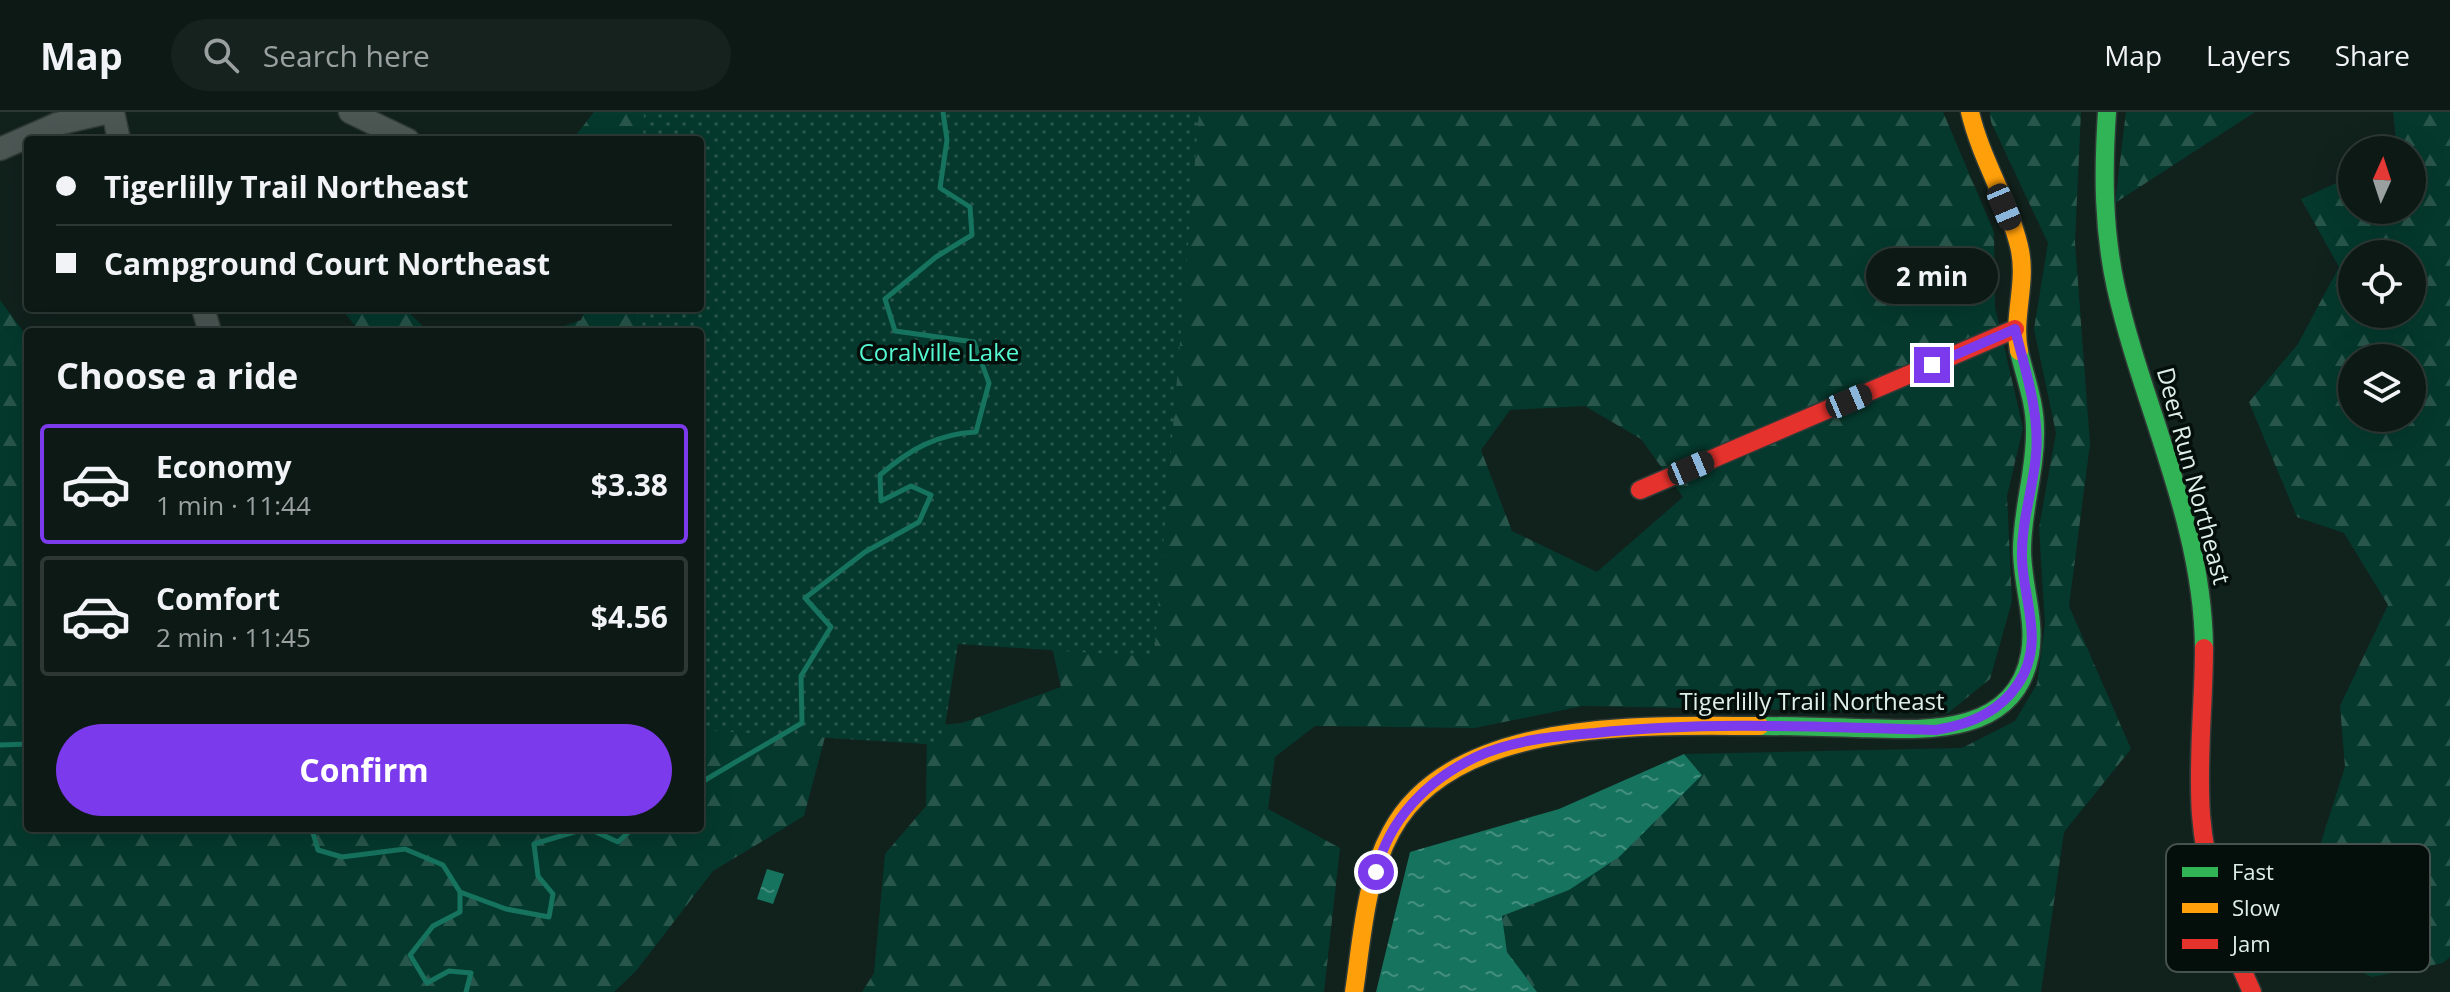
<!DOCTYPE html>
<meta charset="utf-8">
<style>
:root{--surface:#0d1915;--page:#16221e;--text:#f1f3f6;--muted:#9aa0a0;--line:#2d3834;--accent:#7c3aed}
body{margin:0;font-family:"Open Sans",sans-serif;background:var(--page);color:var(--text);height:100vh;display:flex;flex-direction:column;font-size:30px;white-space:nowrap}
*{box-sizing:border-box;margin:0}
p{font-size:26px;color:var(--muted)}
.icon{flex:none;width:44px;height:44px;fill:none;stroke:currentColor;stroke-width:2;stroke-linecap:round;stroke-linejoin:round}
.map{position:relative;flex:1;overflow:hidden}
.details{position:absolute;left:24px;top:216px;width:680px;height:504px;display:flex;flex-direction:column;background:var(--surface);border-radius:8px;box-shadow:0 8px 32px #0002,0 0 0 2px var(--line)}
.details>*{flex:none}
.hud{position:absolute;left:24px;top:24px;width:680px;height:176px;border-radius:8px;box-shadow:0 8px 32px #0002,0 0 0 2px var(--line);display:grid;align-content:center;height:176px;padding:0 32px;background:var(--surface)}
.needle{width:52px;rotate:3deg}
.controls{position:absolute;left:2338px;top:24px;display:grid;gap:16px}
.controls a{display:grid;place-items:center;width:88px;height:88px;border-radius:50%;background:var(--surface);box-shadow:0 8px 32px #0002,0 0 0 2px var(--line);font-size:40px}
.end{position:absolute;width:36px;height:36px;margin:-18px;border:10px solid #7c3aed;background:#fff;box-shadow:0 0 0 4px #fff}
.from{border-radius:50%}
.bubble{position:absolute;height:56px;border-radius:28px;background:var(--surface);box-shadow:0 8px 32px #0002,0 0 0 2px var(--line);font-size:26px;font-weight:700;line-height:56px;text-align:center}
.car{position:absolute;width:24px;height:48px;margin:-24px -12px;border-radius:10px;box-shadow:0 0 6px 2px #0007;background:linear-gradient(#222 24%,#8ab4d8 0 40%,#222 0 76%,#8ab4d8 0 86%,#222 0)}
.hud b{display:flex;align-items:center;gap:28px;height:76px;font-size:30px}
.hud b+b{border-top:2px solid var(--line)}
.hud i{width:20px;height:20px;background:var(--text)}
ul{padding:0;list-style:none}
li{display:flex;align-items:center;gap:24px;height:120px;margin:0 16px 12px;padding:0 16px;border:4px solid var(--line);border-radius:8px}
li div{flex:1}
li b{display:block;font-size:30px}
li em{font-style:normal;font-weight:700}
li.selected{border-color:var(--accent)}
li>.icon{width:72px;height:72px;stroke-width:1.5}
h2{padding:0 32px;font-size:36px;line-height:96px}
.primary-button{display:flex;gap:16px;margin-top:auto;padding:16px 32px}
.primary-button a{flex:1;height:92px;border-radius:48px;background:var(--accent);color:#fff;font-size:32px;font-weight:700;line-height:92px;text-align:center}
header{display:flex;align-items:center;gap:48px;box-sizing:border-box;height:112px;padding:0 40px;background:var(--surface);border-bottom:2px solid var(--line)}
header strong{font-size:38px}
nav{display:flex;gap:44px;margin-inline-start:auto;font-size:28px}
.search{width:560px;height:72px;background:var(--page);display:flex;align-items:center;gap:20px;box-sizing:border-box;padding:0 28px;border-radius:44px;color:var(--muted);font-size:30px}
.map>svg:first-child{display:block}
</style>
<header>
<strong>Map</strong>
<div class="search"><svg class="icon" aria-label="search" viewBox="0 0 24 24"><circle cx="10" cy="10" r="6"/><path d="M15 15l6 6"/></svg>Search here</div>
<nav><a>Map</a><a>Layers</a><a>Share</a></nav>
</header>
<div class="map">
<svg width="2450" height="880" viewBox="0 0 2450 880">
<defs>
<pattern id="forest-firs" width="22" height="20" patternUnits="userSpaceOnUse" patternTransform="scale(2)"><rect width="22" height="20" fill="#05392d"/><path d="M5 1l3.5 6h-7zM16 11l3.5 6h-7z" fill="#29564b"/></pattern>
<pattern id="park-dots" width="8" height="8" patternUnits="userSpaceOnUse" patternTransform="scale(2)"><rect width="8" height="8" fill="#05392d"/><path d="M2 2h.1M6 6h.1" fill="none" stroke="#29564b" stroke-width="1.8" stroke-linecap="round"/></pattern>
<pattern id="water-ripples" width="26" height="14" patternUnits="userSpaceOnUse" patternTransform="scale(2)"><rect width="26" height="14" fill="#16735e"/><path d="M2 4q2-2 4 0t4 0M15 11q2-2 4 0t4 0" fill="none" stroke="#438e7d"/></pattern>
</defs>
<rect width="100%" height="100%" fill="#11211c"/>
<!-- forest -->
<g fill="url(#forest-firs)" fill-rule="evenodd">
<path d="M594,0H675L674,28H580L576,23Z"/>
<path d="M1025,0H1943L1994,120L1995,195L2023,316L2007,384L2012,489L1990,567L1948,601L1583,594L1475,616L1315,614L1275,645L1268,697L1340,736L1324,880H862L874,861L885,742L926,694L927,614L962,611L1061,575L1046,508ZM1585,294L1641,327L1683,385L1597,460L1512,419L1481,338L1510,298Z"/>
<path d="M1990,0H2081L2075,130L2090,332L2069,494L2131,637L2064,720L2041,880H1537L1507,840L1502,804L1569,778L1702,662L1684,642L1962,636L2015,609L2037,572L2045,512L2039,416L2056,321L2034,217L2048,131L1991,10Z"/>
<path d="M2126,0H2255L2115,91Z"/>
<path d="M2393,0H2450V845L2443,851L2372,865L2301,833L2292,756L2316,746L2345,655L2340,594L2388,493L2344,421L2297,405L2249,290L2298,232L2339,155L2301,87L2352,64V98H2412V38H2397ZM2352,142H2412V202H2352ZM2412,246V306H2352V246Z"/>
<path d="M0,188L28,226V716H700V590L834,591L804,704L713,759L636,859L614,880H0Z"/>
<path d="M341,196H404L429,220H360Z"/>
<path d="M586,196H668L667,220H547L581,208Z"/>
</g>
<!-- park -->
<path fill="url(#park-dots)" d="M644,0H1199L1154,545L958,532L942,633L700,618V220H637L638,196H700V28H643Z"/>
<!-- water -->
<g fill="url(#water-ripples)">
<path d="M1684,642L1702,663L1619,745L1569,778L1502,804L1507,840L1537,880H1376L1410,740L1559,697Z"/>
<path d="M767,757L784,762L773,792L757,787Z"/>
</g>
<g fill="none" stroke-linecap="round" stroke-linejoin="round">
<!-- stream -->
<g stroke="#16735e" stroke-width="5">
<path d="M0,633L28,632"/>
<path d="M700,671L802,611L801,564L831,515L805,486L865,440L919,410L931,383L911,374L881,389L880,363C909,338 936,322 976,320L989,271L974,230L895,219L885,187L936,145L972,123L970,95L940,76L947,28L943,0"/>
<path d="M307,716L313,721L318,738L342,745L405,737L443,753L460,780"/>
<path d="M587,716L618,730L633,716"/>
<path d="M466,880L471,861L449,859L427,871L410,843L433,814L460,800V780L506,797L549,805L553,782L538,764L534,732L587,716"/>
</g>
<!-- street casing -->
<g stroke="#303b38" stroke-width="25">
<g id="street">
<path d="M113,0L119,28"/>
<path d="M350,0L408,28"/>
<path d="M0,37L57,12L109,0"/>
<path d="M203,196L210,220"/>
</g>
</g>
<!-- fast casing -->
<g stroke="#303b38" stroke-width="21">
<g id="fast">
<path d="M2107,0C2103,60 2103,117 2116,176C2143,296 2203,410 2204,536"/>
<path d="M1760,614C1793,614 1825,615 1858,616C1921,618 2015,626 2030,542C2036,507 2022,473 2022,438C2022,397 2036,358 2035,317C2035,290 2025,265 2019,239"/>
</g>
</g>
<!-- slow casing -->
<g stroke="#303b38" stroke-width="21">
<g id="slow">
<path d="M1970,0C1981,47 2008,88 2019,134C2028,170 2012,204 2019,239"/>
<path d="M1354,880C1362,827 1365,768 1391,720C1453,604 1647,614 1760,614"/>
</g>
</g>
<!-- jam casing -->
<g stroke="#303b38" stroke-width="21">
<g id="jam">
<path d="M1640,378L2015,217"/>
<path d="M2204,536C2204,591 2197,647 2201,703C2206,765 2226,824 2252,880"/>
</g>
</g>
<!-- street -->
<use href="#street" stroke="#4c5754" stroke-width="22"/>
<!-- fast -->
<use href="#fast" stroke="#30b455" stroke-width="18"/>
<!-- slow -->
<use href="#slow" stroke="#ff9f0a" stroke-width="18"/>
<!-- jam -->
<use href="#jam" stroke="#e5322d" stroke-width="18"/>
</g>
<g fill="none" stroke-linecap="round" stroke-linejoin="round">
<!-- route -->
<path stroke="#7c3aed" stroke-width="10" d="M1376,760C1389,707 1427,668 1476,645C1512,628 1556,624 1595,621C1709,609 1822,615 1936,618C1968,613 1999,601 2018,572C2046,530 2023,489 2022,446C2021,410 2033,378 2036,343C2040,301 2025,258 2015,217L1932,253"/>
</g>
<g text-anchor="middle" stroke-width="7" stroke-linejoin="round" paint-order="stroke">
<!-- park labels -->
<g font-size="24" fill="#54fad2" stroke="#040e0b">
<text x="939" y="249">Coralville Lake</text>
</g>
<!-- street labels -->
<g font-size="24" fill="#deefe9" stroke="#040e0b">
<text transform="translate(2193 364) rotate(75)" y="8">Deer Run Northeast</text>
<text x="1812" y="598">Tigerlilly Trail Northeast</text>
</g>
</g>
<!-- legend -->
<rect x="2166" y="732" width="264" height="128" rx="12" fill="#040e0b" stroke="#45524e" stroke-width="2"/>
<rect x="2182" y="755" width="36" height="10" fill="#30b455"/>
<rect x="2182" y="791" width="36" height="10" fill="#ff9f0a"/>
<rect x="2182" y="827" width="36" height="10" fill="#e5322d"/>
<g font-size="22" fill="#deefe9">
<text x="2232" y="768">Fast</text>
<text x="2232" y="804">Slow</text>
<text x="2232" y="840">Jam</text>
</g>
</svg>
<div class="controls">
<a><svg class="needle" viewBox="-14 -14 28 28"><path d="M0-13l5 13h-10z" fill="#e53935"/><path d="M0 13l5-13h-10z" fill="#9aa0a0"/></svg></a>
<a><svg class="icon" aria-label="locate" viewBox="0 0 24 24"><circle cx="12" cy="12" r="6"/><path d="M12 2v4M12 18v4M2 12h4M18 12h4"/></svg></a>
<a><svg class="icon" aria-label="layers" viewBox="0 0 24 24"><path d="M12 4l9 5-9 5-9-5zM3 14l9 5 9-5"/></svg></a>
</div>
<i class="end from" style="left:1376px;top:760px"></i>
<i class="end" style="left:1932px;top:253px"></i>
<div class="bubble" style="left:1866px;top:136px;width:132px">2 min</div>
<i class="car" style="left:2004px;top:95px;rotate:157deg"></i>
<i class="car" style="left:1849px;top:289px;rotate:67deg"></i>
<i class="car" style="left:1691px;top:356px;rotate:67deg"></i>
<div class="hud">
<b><i class="from"></i>Tigerlilly Trail Northeast</b>
<b><i></i>Campground Court Northeast</b>
</div>
<section class="details">
<h2>Choose a ride</h2>
<ul>
<li class="selected"><svg class="icon" aria-label="car" viewBox="0 0 24 24"><path d="M5 17H2v-5l4-1 3-4h7l3 4 3 1v5h-3M9 17h6M6 11h13"/><circle cx="7" cy="17" r="2"/><circle cx="17" cy="17" r="2"/></svg><div><b>Economy</b><p>1 min · 11:44</p></div><em>$3.38</em></li>
<li><svg class="icon" aria-label="car" viewBox="0 0 24 24"><path d="M5 17H2v-5l4-1 3-4h7l3 4 3 1v5h-3M9 17h6M6 11h13"/><circle cx="7" cy="17" r="2"/><circle cx="17" cy="17" r="2"/></svg><div><b>Comfort</b><p>2 min · 11:45</p></div><em>$4.56</em></li>
</ul>
<div class="primary-button"><a>Confirm</a></div>
</section>
</div>
